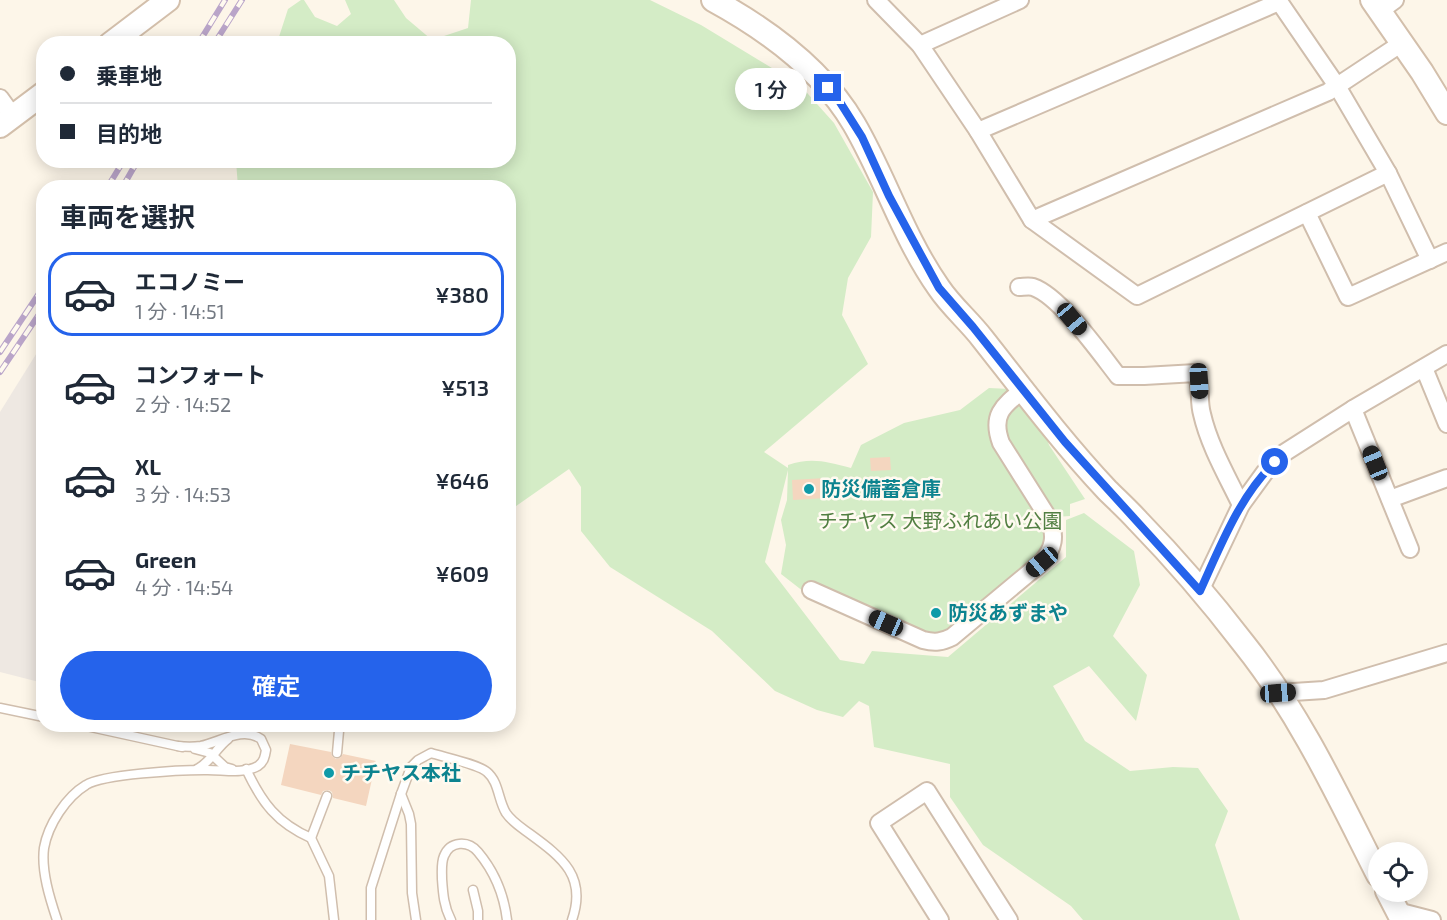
<!DOCTYPE html>
<html lang="ja">
<meta charset="utf-8">
<style>
:root{--surface:#fff;--page:#f2f2f3;--text:#1f2937;--muted:#747a83;--line:#e0e1e3;--accent:#2563eb}
body{margin:0;font-family:"Exo 2","Noto Sans JP",sans-serif;background:var(--page);color:var(--text);height:100vh;display:flex;flex-direction:column;font-size:22px;white-space:nowrap}
*{box-sizing:border-box;margin:0}
p{font-size:20px;color:var(--muted)}
.icon{flex:none;width:33px;height:33px;fill:none;stroke:currentColor;stroke-width:2;stroke-linecap:round;stroke-linejoin:round}
.map{position:relative;flex:1;overflow:hidden}
.drawer{position:absolute;left:36px;top:180px;width:480px;height:552px;display:flex;flex-direction:column;background:var(--surface);border-radius:24px;box-shadow:0 3px 15px #0003}
.drawer>*{flex:none}
.hud{position:absolute;left:36px;top:36px;width:480px;height:132px;border-radius:24px;box-shadow:0 3px 15px #0003;display:grid;align-content:center;height:132px;padding:0 24px;background:var(--surface)}
.tools{position:absolute;left:1368px;top:842px;display:grid;gap:12px}
.tools a{display:grid;place-items:center;width:60px;height:60px;border-radius:50%;background:var(--surface);box-shadow:0 3px 15px #0003;font-size:30px}
.end{position:absolute;width:27px;height:27px;margin:-14px;border:8px solid #2563eb;background:#fff;box-shadow:0 0 0 3px #fff}
.from{border-radius:50%}
.bubble{position:absolute;height:42px;border-radius:21px;background:var(--surface);box-shadow:0 3px 15px #0003;font-size:20px;font-weight:600;line-height:42px;text-align:center}
.car{position:absolute;width:18px;height:36px;margin:-18px -9px;border-radius:8px;box-shadow:0 0 4px 2px #0007;background:linear-gradient(#222 24%,#8ab4d8 0 40%,#222 0 76%,#8ab4d8 0 86%,#222 0)}
.hud b{display:flex;align-items:center;gap:21px;height:57px;font-size:22px}
.hud b+b{border-top:2px solid var(--line)}
.hud i{width:15px;height:15px;background:var(--text)}
ul{padding:0;list-style:none}
li{display:flex;align-items:center;gap:18px;height:84px;margin:0 12px 9px;padding:0 12px;border:3px solid transparent;border-radius:24px}
li div{flex:1}
li b{display:block;font-size:22px}
li em{font-style:normal;font-weight:600}
li.current{border-color:var(--accent)}
li>.icon{width:54px;height:54px;stroke-width:1.5}
h2{padding:0 24px;font-size:27px;line-height:72px}
.cta{display:flex;gap:12px;margin-top:auto;padding:12px 24px}
.cta a{flex:1;height:69px;border-radius:36px;background:var(--accent);color:#fff;font-size:24px;font-weight:600;line-height:69px;text-align:center}
.map>svg:first-child{display:block}
</style>
<div class="map">
<svg width="1447" height="920" viewBox="0 0 1447 920">
<rect width="100%" height="100%" fill="#fdf6e9"/>
<!-- industrial -->
<path fill="#eee8e2" d="M43,343V683L0,672V412Z"/>
<!-- green -->
<path fill="#d4ecc6" d="M301,0H304L315,17L337,26L351,14L345,0H394L406,18L432,40L468,28L471,0H650L701,25L800,85L834,123L873,192L871,237L848,278L842,315L868,364L764,452L788,468V465C812,457 827,462 851,468L861,445L904,423L960,410L989,388L1010,389L1045,432L1049,445L1085,499L1070,504V516L1055,517L1060,543L956,642L808,595L781,574L786,545L781,520L787,500L788,470L765,562L840,660L864,664L872,651L948,657L1066,557V520L1084,513L1134,551L1140,585L1113,636L1147,675L1136,721L1089,666L1053,686L1085,741L1130,771L1173,767L1198,768L1228,811L1215,845L1240,920H1083L1071,906L983,845L950,797V764L874,747L869,706L859,701L843,717L817,710L775,691L712,631L610,567L581,531V487L569,469L509,511L508,188L238,187L236,161L508,160V44L277,43L288,9Z"/>
<!-- building -->
<g fill="#f4d6bf">
<path d="M890,457L891,470L871,471L870,458Z"/>
<path d="M825,478L826,498L793,500L792,480Z"/>
<path d="M290,744L331,752L332,756L336,759L340,758L343,754L376,761L366,806L333,798L332,792L329,790L323,791L321,795L281,785Z"/>
</g>
<g fill="none" stroke-linecap="round" stroke-linejoin="round">
<!-- lane casing -->
<g stroke="#d0bead" stroke-width="11">
<g id="lane">
<path d="M0,708L44,717"/>
<path d="M77,724L182,747"/>
<path d="M336,724L339,731L337,753"/>
<path d="M195,749L210,753L225,767L232,769"/>
<path d="M197,769C211,762 216,748 228,739"/>
<path d="M246,769C262,803 277,823 311,838L329,876L334,920"/>
<path d="M401,794L409,814L411,824L412,893L416,920"/>
<path d="M311,838L327,796"/>
<path d="M473,890L478,911V920"/>
<path d="M57,920C50,899 41,871 44,848C48,825 66,797 86,785C103,774 181,770 204,770C221,769 242,775 258,766C264,762 265,756 266,750L261,739C243,726 220,742 201,746C193,747 186,747 178,746"/>
<path d="M371,920V888L401,794L411,767L418,760L431,753C443,757 478,764 487,772C499,782 498,800 506,813C512,822 522,828 530,834C563,858 587,877 572,920"/>
<path d="M451,920C444,907 443,894 442,879C442,871 441,863 444,856C450,841 468,840 478,852C494,871 504,895 507,920"/>
</g>
</g>
<!-- street casing -->
<g stroke="#d0bead" stroke-width="20">
<g id="street">
<path d="M876,0L920,45L978,131L1032,220L1137,296L1388,173"/>
<path d="M1278,0L1337,86L1388,173L1430,260"/>
<path d="M1380,11L1395,0"/>
<path d="M920,45L1020,0"/>
<path d="M0,98L13,116"/>
<path d="M978,131L1279,2"/>
<path d="M1307,213L1348,297L1447,252"/>
<path d="M1032,220L1328,92L1402,43"/>
<path d="M1019,287C1023,287 1029,286 1033,287C1060,296 1100,353 1118,376H1144L1196,373C1202,386 1198,400 1202,414C1209,445 1227,476 1241,505"/>
<path d="M1424,368L1447,424"/>
<path d="M1353,409L1410,549"/>
<path d="M1390,499L1447,478"/>
<path d="M811,590L923,640C935,643 942,642 952,637L1042,562C1054,548 1056,536 1049,519L1001,443C991,416 1002,406 1023,390"/>
<path d="M1200,591L1241,505L1265,472L1284,453L1353,409L1447,354"/>
<path d="M1278,693L1324,690L1447,653"/>
<path d="M1397,911L1432,920"/>
<path d="M940,920L879,823L927,791L1009,920"/>
</g>
</g>
<!-- secondary casing -->
<g stroke="#d3bfab" stroke-width="26">
<g id="secondary">
<path d="M713,0C768,30 822,69 854,124C885,177 903,237 939,288C951,306 969,321 982,338C1023,390 1062,442 1107,490C1117,500 1128,510 1138,521C1176,560 1211,601 1244,644C1300,714 1338,796 1378,875"/>
<path d="M1372,0L1422,72L1447,113"/>
<path d="M110,44L168,0"/>
<path d="M0,126L44,93"/>
<path d="M1387,891L1402,920"/>
</g>
</g>
<!-- lane -->
<use href="#lane" stroke="#fff" stroke-width="8"/>
<!-- street -->
<use href="#street" stroke="#fff" stroke-width="16"/>
<!-- secondary -->
<use href="#secondary" stroke="#fff" stroke-width="22"/>
<!-- rail casing -->
<g stroke="#baa5c9" stroke-width="6">
<g id="rail">
<path d="M198,44L225,0"/>
<path d="M214,44L242,0"/>
<path d="M107,188L124,160"/>
<path d="M122,188L138,160"/>
<path d="M0,352L44,286"/>
<path d="M0,372L44,307"/>
</g>
</g>
<!-- rail -->
<use href="#rail" stroke="#fffaf0" stroke-width="4" stroke-dasharray="11" stroke-linecap="butt"/>
</g>
<g fill="none" stroke-linecap="round" stroke-linejoin="round">
<!-- route -->
<path stroke="#2563eb" stroke-width="8" d="M828,88L838,99L862,137L889,196L939,288L973,327L1065,442L1200,591C1220,547 1239,497 1275,462"/>
</g>
<!-- markers -->
<g fill="#0f9aa8" stroke="#fffaf0" stroke-width="2">
<circle cx="809" cy="489" r="6"/>
<circle cx="936" cy="613" r="6"/>
<circle cx="329" cy="773" r="6"/>
</g>
<g text-anchor="middle" stroke-width="5" stroke-linejoin="round" paint-order="stroke">
<!-- culture labels -->
<g font-size="20" font-weight="bold" fill="#0d838f" stroke="#fffaf0" text-anchor="start">
<text x="821" y="496">防災備蓄倉庫</text>
<text x="948" y="620">防災あずまや</text>
<text x="341" y="780">チチヤス本社</text>
</g>
<!-- park labels -->
<g font-size="20" fill="#527f42" stroke="#fffaf0">
<text x="940" y="528">チチヤス 大野ふれあい公園</text>
</g>
</g>
</svg>
<div class="tools">
<a><svg class="icon" aria-label="locate" viewBox="0 0 24 24"><circle cx="12" cy="12" r="6"/><path d="M12 2v4M12 18v4M2 12h4M18 12h4"/></svg></a>
</div>
<i class="end from" style="left:1275px;top:462px"></i>
<i class="end" style="left:828px;top:88px"></i>
<div class="bubble" style="left:735px;top:68px;width:72px">1 分</div>
<i class="car" style="left:1072px;top:319px;rotate:140deg"></i>
<i class="car" style="left:1199px;top:381px;rotate:177deg"></i>
<i class="car" style="left:1375px;top:463px;rotate:338deg"></i>
<i class="car" style="left:1042px;top:562px;rotate:230deg"></i>
<i class="car" style="left:886px;top:623px;rotate:294deg"></i>
<i class="car" style="left:1278px;top:693px;rotate:86deg"></i>
<div class="hud">
<b><i class="from"></i>乗車地</b>
<b><i></i>目的地</b>
</div>
<section class="drawer">
<h2>車両を選択</h2>
<ul>
<li class="current"><svg class="icon" aria-label="car" viewBox="0 0 24 24"><path d="M5 17H2v-5l4-1 3-4h7l3 4 3 1v5h-3M9 17h6M6 11h13"/><circle cx="7" cy="17" r="2"/><circle cx="17" cy="17" r="2"/></svg><div><b>エコノミー</b><p>1 分 · 14:51</p></div><em>¥380</em></li>
<li><svg class="icon" aria-label="car" viewBox="0 0 24 24"><path d="M5 17H2v-5l4-1 3-4h7l3 4 3 1v5h-3M9 17h6M6 11h13"/><circle cx="7" cy="17" r="2"/><circle cx="17" cy="17" r="2"/></svg><div><b>コンフォート</b><p>2 分 · 14:52</p></div><em>¥513</em></li>
<li><svg class="icon" aria-label="car" viewBox="0 0 24 24"><path d="M5 17H2v-5l4-1 3-4h7l3 4 3 1v5h-3M9 17h6M6 11h13"/><circle cx="7" cy="17" r="2"/><circle cx="17" cy="17" r="2"/></svg><div><b>XL</b><p>3 分 · 14:53</p></div><em>¥646</em></li>
<li><svg class="icon" aria-label="car" viewBox="0 0 24 24"><path d="M5 17H2v-5l4-1 3-4h7l3 4 3 1v5h-3M9 17h6M6 11h13"/><circle cx="7" cy="17" r="2"/><circle cx="17" cy="17" r="2"/></svg><div><b>Green</b><p>4 分 · 14:54</p></div><em>¥609</em></li>
</ul>
<div class="cta"><a>確定</a></div>
</section>
</div>
